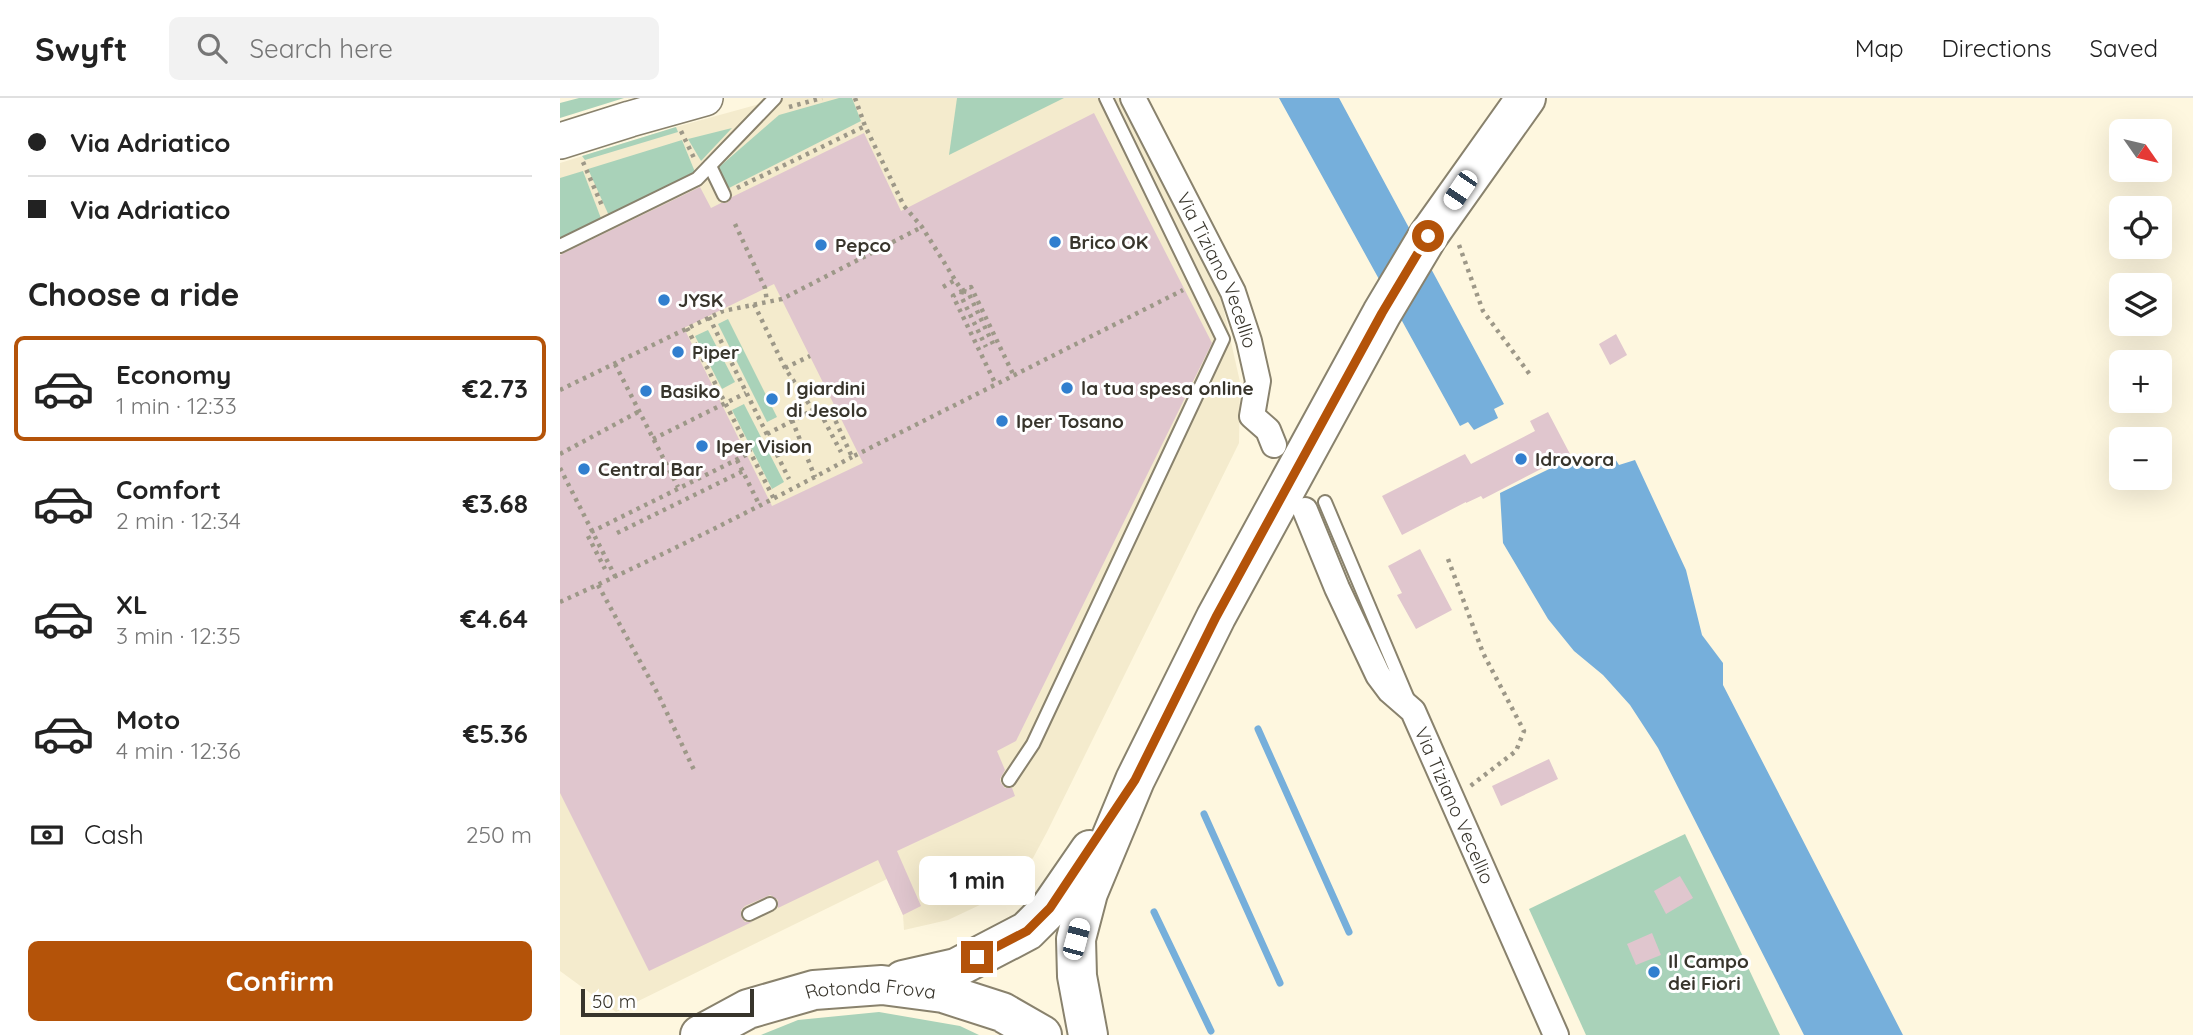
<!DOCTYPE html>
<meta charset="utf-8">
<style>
:root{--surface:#fff;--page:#f2f2f2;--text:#222;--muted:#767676;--line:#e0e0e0;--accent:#b45309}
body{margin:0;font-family:Quicksand,sans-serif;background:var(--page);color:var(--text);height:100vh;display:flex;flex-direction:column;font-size:26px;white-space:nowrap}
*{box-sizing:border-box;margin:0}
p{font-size:23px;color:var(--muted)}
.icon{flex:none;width:38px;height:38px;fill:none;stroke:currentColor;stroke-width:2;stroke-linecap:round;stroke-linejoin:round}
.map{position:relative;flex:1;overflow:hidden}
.panel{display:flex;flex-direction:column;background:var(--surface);width:560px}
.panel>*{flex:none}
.guide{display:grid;align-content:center;height:154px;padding:0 28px;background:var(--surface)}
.needle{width:46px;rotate:124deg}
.buttons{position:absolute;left:1549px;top:21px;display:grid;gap:14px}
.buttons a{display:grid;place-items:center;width:63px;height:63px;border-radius:10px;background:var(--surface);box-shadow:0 7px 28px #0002;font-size:35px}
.scale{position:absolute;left:21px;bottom:18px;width:173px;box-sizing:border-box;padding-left:7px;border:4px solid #38352c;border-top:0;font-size:19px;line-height:24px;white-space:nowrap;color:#38352c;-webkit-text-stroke:5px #fff;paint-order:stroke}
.end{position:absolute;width:32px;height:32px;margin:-16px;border:9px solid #b45309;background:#fff;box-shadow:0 0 0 4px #fff}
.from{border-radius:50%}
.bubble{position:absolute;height:49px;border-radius:10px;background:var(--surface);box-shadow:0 7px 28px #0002;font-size:23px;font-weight:700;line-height:49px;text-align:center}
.car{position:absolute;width:21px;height:42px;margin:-21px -10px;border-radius:9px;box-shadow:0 0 5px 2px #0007;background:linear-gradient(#fff 24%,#345 0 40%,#fff 0 76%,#345 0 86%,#fff 0)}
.guide b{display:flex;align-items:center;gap:24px;height:66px;font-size:26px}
.guide b+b{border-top:2px solid var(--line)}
.guide i{width:18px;height:18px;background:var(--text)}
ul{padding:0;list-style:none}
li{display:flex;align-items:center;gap:21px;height:105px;margin:0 14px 10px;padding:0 14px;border:4px solid transparent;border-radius:10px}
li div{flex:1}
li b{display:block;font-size:26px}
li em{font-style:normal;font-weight:700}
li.current{border-color:var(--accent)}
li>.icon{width:63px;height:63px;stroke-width:1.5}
h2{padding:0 28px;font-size:32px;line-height:84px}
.pay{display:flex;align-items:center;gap:18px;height:77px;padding:0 28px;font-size:26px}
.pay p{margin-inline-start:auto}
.cta{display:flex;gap:14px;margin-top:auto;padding:14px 28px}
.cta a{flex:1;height:80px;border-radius:10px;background:var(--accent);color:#fff;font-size:28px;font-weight:700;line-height:80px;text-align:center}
header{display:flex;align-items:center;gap:42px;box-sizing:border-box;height:98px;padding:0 35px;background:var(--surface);border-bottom:2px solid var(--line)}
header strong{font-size:33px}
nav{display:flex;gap:38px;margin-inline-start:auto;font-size:24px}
.search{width:490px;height:63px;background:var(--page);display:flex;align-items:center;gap:18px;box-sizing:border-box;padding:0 24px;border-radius:10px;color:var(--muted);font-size:26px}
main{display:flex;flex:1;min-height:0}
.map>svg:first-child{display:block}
</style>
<header>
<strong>Swyft</strong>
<div class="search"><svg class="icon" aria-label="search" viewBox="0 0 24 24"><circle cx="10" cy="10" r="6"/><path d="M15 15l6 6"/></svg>Search here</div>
<nav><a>Map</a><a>Directions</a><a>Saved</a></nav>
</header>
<main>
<section class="panel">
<div class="guide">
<b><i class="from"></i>Via Adriatico</b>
<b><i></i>Via Adriatico</b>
</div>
<h2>Choose a ride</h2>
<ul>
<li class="current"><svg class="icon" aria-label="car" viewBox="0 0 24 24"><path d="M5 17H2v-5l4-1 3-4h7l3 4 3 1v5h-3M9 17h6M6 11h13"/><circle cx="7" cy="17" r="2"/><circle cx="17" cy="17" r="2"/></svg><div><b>Economy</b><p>1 min · 12:33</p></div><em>€2.73</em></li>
<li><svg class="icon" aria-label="car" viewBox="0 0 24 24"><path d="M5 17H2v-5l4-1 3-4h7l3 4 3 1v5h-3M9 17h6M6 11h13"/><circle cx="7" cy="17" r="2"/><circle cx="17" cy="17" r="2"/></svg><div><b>Comfort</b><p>2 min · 12:34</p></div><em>€3.68</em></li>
<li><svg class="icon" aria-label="car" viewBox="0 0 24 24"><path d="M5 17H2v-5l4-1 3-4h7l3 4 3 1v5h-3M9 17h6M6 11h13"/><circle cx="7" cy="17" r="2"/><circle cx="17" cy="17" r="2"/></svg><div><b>XL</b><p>3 min · 12:35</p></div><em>€4.64</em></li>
<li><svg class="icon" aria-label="car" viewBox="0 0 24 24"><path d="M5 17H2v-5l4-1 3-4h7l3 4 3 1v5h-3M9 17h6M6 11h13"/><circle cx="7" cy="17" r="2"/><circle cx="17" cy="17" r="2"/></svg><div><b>Moto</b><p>4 min · 12:36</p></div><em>€5.36</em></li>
</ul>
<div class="pay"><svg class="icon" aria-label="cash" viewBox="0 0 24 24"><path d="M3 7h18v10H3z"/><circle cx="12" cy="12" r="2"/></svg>Cash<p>250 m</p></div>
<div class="cta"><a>Confirm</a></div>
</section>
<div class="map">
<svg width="1633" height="937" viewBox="0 0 1633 937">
<rect width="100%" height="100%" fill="#fef7df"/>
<!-- built -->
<path fill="#f4ebcd" d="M221,0H564L660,195L680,284L679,345L487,734L473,760L448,786L424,805L388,822L344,832L343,817L327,781L56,914L0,873V65L116,29Z"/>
<!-- green -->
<g fill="#a9d2b9">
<path d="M19,0H64L0,20V5Z"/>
<path d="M279,0H292L301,23L167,91L158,70L219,17Z"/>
<path d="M397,0H504L389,57Z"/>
<path d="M116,29L118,34L25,62L22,58Z"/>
<path d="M172,30L141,63L128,41Z"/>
<path d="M122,42L137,79L50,120L28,71Z"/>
<path d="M23,73L42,123L0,143V80Z"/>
<path d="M168,221L217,319L207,324L158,226Z"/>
<path d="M148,232L175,284L162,291L135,238Z"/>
<path d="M184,306L224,384L212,391L172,312Z"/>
<path d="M1125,736L1220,937H1026L969,811Z"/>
<path d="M319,914L400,928L419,937H201L238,922Z"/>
</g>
<!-- water -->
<g fill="#76afdb">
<path d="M719,0H779L944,306L934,311L938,320L914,332L908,324L900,328Z"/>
<path d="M1022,355L1030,366L1052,356L1059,367L1075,362L1126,472L1142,537L1163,565V587L1343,937H1244L1098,650L1070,607L1043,577L1014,553L988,521L943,445L940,395Z"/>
</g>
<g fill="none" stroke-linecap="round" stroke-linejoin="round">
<!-- stream -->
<g stroke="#76afdb" stroke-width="7">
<path d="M698,631L789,834"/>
<path d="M644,716L720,885"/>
<path d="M594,814L651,933"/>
</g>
</g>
<!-- building -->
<g fill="#e0c6ce" fill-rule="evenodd">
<path d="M534,15L652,245L456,643L437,653L445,672L440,681L441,685L445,690H452L455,698L337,753L361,808L343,817L318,762L218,810V802L210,797L185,808L181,812V819L185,824H192L89,873L0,695V157L140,89L151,110L161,105H167L172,99L304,35L341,113ZM214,186L303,365L212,408L124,230Z"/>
<path d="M1056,236L1067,257L1050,267L1039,246Z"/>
<path d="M988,314L1010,356L923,401L921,398L906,405V404L842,437L822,398L905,356L911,366L975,333L970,323Z"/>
<path d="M860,451L892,512L856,531L837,497L842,495L828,468Z"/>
<path d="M989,661L998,681L941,708L932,688Z"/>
<path d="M1120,778L1133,800L1106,816L1094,793Z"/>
<path d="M1092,835L1101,857L1076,867L1067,846Z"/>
</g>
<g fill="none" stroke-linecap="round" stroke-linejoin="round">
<!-- lane casing -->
<g stroke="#89826d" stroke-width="16">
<g id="lane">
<path d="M150,68L164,97"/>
<path d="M0,148L137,81L215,0"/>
<path d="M765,404L848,601"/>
<path d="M449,682L473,646L663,241L546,0"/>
<path d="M189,816L210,806"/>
</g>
</g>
<!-- street casing -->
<g stroke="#89826d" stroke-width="28">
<g id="street">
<path id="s1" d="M573,0L673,194L689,243L698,283L692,318L708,332L714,347"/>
<path id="s2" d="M745,412L777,490L818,577L830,593L853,613L996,937"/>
</g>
</g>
<!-- secondary casing -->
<g stroke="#89826d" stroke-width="38">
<path id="secondary" d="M0,43L70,21L145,0"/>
</g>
<!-- primary casing -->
<g stroke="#89826d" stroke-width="42">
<g id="primary">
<path d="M343,882L396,870L467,833L490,810L530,752"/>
<path id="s3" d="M140,937L188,911L254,892L322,887L383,895L442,914L482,937"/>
<path d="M528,937L517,878L516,841L528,795L575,682L656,519L822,215L868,138L966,0"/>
</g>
</g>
<!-- path -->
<g stroke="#9d9888" stroke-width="4.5" stroke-dasharray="3.5 5" stroke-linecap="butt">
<path d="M295,0L305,28L344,108L362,129L402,193L393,198L436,287"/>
<path d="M229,9L262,0"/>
<path d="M121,33L134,60"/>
<path d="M23,64L43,110"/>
<path d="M177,90L305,28"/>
<path d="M175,126L205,190L207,204"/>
<path d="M899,147L923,213L971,278"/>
<path d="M383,189L395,182"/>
<path d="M402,193L411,189L454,278"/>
<path d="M402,193L401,198L426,249"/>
<path d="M403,193L408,194L433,246"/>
<path d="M194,206L225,270L253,312L263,320L281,354"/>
<path d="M149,219L229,381"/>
<path d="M127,230L214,401"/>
<path d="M55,266L118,389"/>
<path d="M225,270L250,258"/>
<path d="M0,292L163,213L222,201L362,129"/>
<path d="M272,315L292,359L623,192"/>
<path d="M232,322L255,379"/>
<path d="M207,336L253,312L272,315L277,313"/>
<path d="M93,341L186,295"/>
<path d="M0,356L78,314"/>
<path d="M177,362L199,406"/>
<path d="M0,370L56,480"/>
<path d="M31,434L190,355"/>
<path d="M57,435L183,373"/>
<path d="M28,438L45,471"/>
<path d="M888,461L923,555L964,633L956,653L909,689"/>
<path d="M38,487L98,596L134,672"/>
<path d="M0,504C99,459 196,411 292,359"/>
</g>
<!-- lane -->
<use href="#lane" stroke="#fff" stroke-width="12"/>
<!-- street -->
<use href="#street" stroke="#fff" stroke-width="24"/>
<!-- secondary -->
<use href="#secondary" stroke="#fff" stroke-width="35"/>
<!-- primary -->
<use href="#primary" stroke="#fff" stroke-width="38"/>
</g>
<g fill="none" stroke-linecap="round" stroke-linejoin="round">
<!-- route -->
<path stroke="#b45309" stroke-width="9" d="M417,859L467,833L490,810L575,682L656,519L822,215L868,138"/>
</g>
<!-- markers -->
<g fill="#317fcf" stroke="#fff" stroke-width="2.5">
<circle cx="495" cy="144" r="7"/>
<circle cx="261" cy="147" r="7"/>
<circle cx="104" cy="202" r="7"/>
<circle cx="118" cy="254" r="7"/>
<circle cx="507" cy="290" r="7"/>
<circle cx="86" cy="293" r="7"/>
<circle cx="212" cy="301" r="7"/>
<circle cx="442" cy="323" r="7"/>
<circle cx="142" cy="348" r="7"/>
<circle cx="961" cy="361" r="7"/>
<circle cx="24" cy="371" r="7"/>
<circle cx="1094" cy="874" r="7"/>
</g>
<g text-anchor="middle" stroke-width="6" stroke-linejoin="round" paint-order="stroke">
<!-- poi labels -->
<g font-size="19" font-weight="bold" fill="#38352c" stroke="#fff" text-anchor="start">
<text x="509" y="151">Brico OK</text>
<text x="275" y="154">Pepco</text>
<text x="118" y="209">JYSK</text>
<text x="132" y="261">Piper</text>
<text x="226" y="297">I giardini<tspan x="226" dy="22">di Jesolo</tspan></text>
<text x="521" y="297">la tua spesa online</text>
<text x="100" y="300">Basiko</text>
<text x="456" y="330">Iper Tosano</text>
<text x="156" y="355">Iper Vision</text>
<text x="975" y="368">Idrovora</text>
<text x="38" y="378">Central Bar</text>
<text x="1108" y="870">Il Campo<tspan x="1108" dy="22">dei Fiori</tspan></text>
</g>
<!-- street labels -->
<g font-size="19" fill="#38352c" stroke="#fff">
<text dy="7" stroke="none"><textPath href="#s1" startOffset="192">Via Tiziano Vecellio</textPath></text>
<text dy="7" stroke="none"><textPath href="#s2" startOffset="334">Via Tiziano Vecellio</textPath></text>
<text dy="7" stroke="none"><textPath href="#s3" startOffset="180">Rotonda Frova</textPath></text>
</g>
</g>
</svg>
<div class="buttons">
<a><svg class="needle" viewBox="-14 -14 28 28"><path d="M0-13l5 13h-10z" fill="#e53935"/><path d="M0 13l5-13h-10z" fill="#767676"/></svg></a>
<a><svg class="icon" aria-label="locate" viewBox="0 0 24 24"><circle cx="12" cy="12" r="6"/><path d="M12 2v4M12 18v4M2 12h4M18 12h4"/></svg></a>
<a><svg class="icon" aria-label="layers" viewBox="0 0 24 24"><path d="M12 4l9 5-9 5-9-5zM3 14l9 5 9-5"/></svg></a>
<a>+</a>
<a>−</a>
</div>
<div class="scale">50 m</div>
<i class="end from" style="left:868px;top:138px"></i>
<i class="end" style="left:417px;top:859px"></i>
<div class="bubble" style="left:359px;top:758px;width:116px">1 min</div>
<i class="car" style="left:900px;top:92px;rotate:214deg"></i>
<i class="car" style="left:516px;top:841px;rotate:15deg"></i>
</div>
</main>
